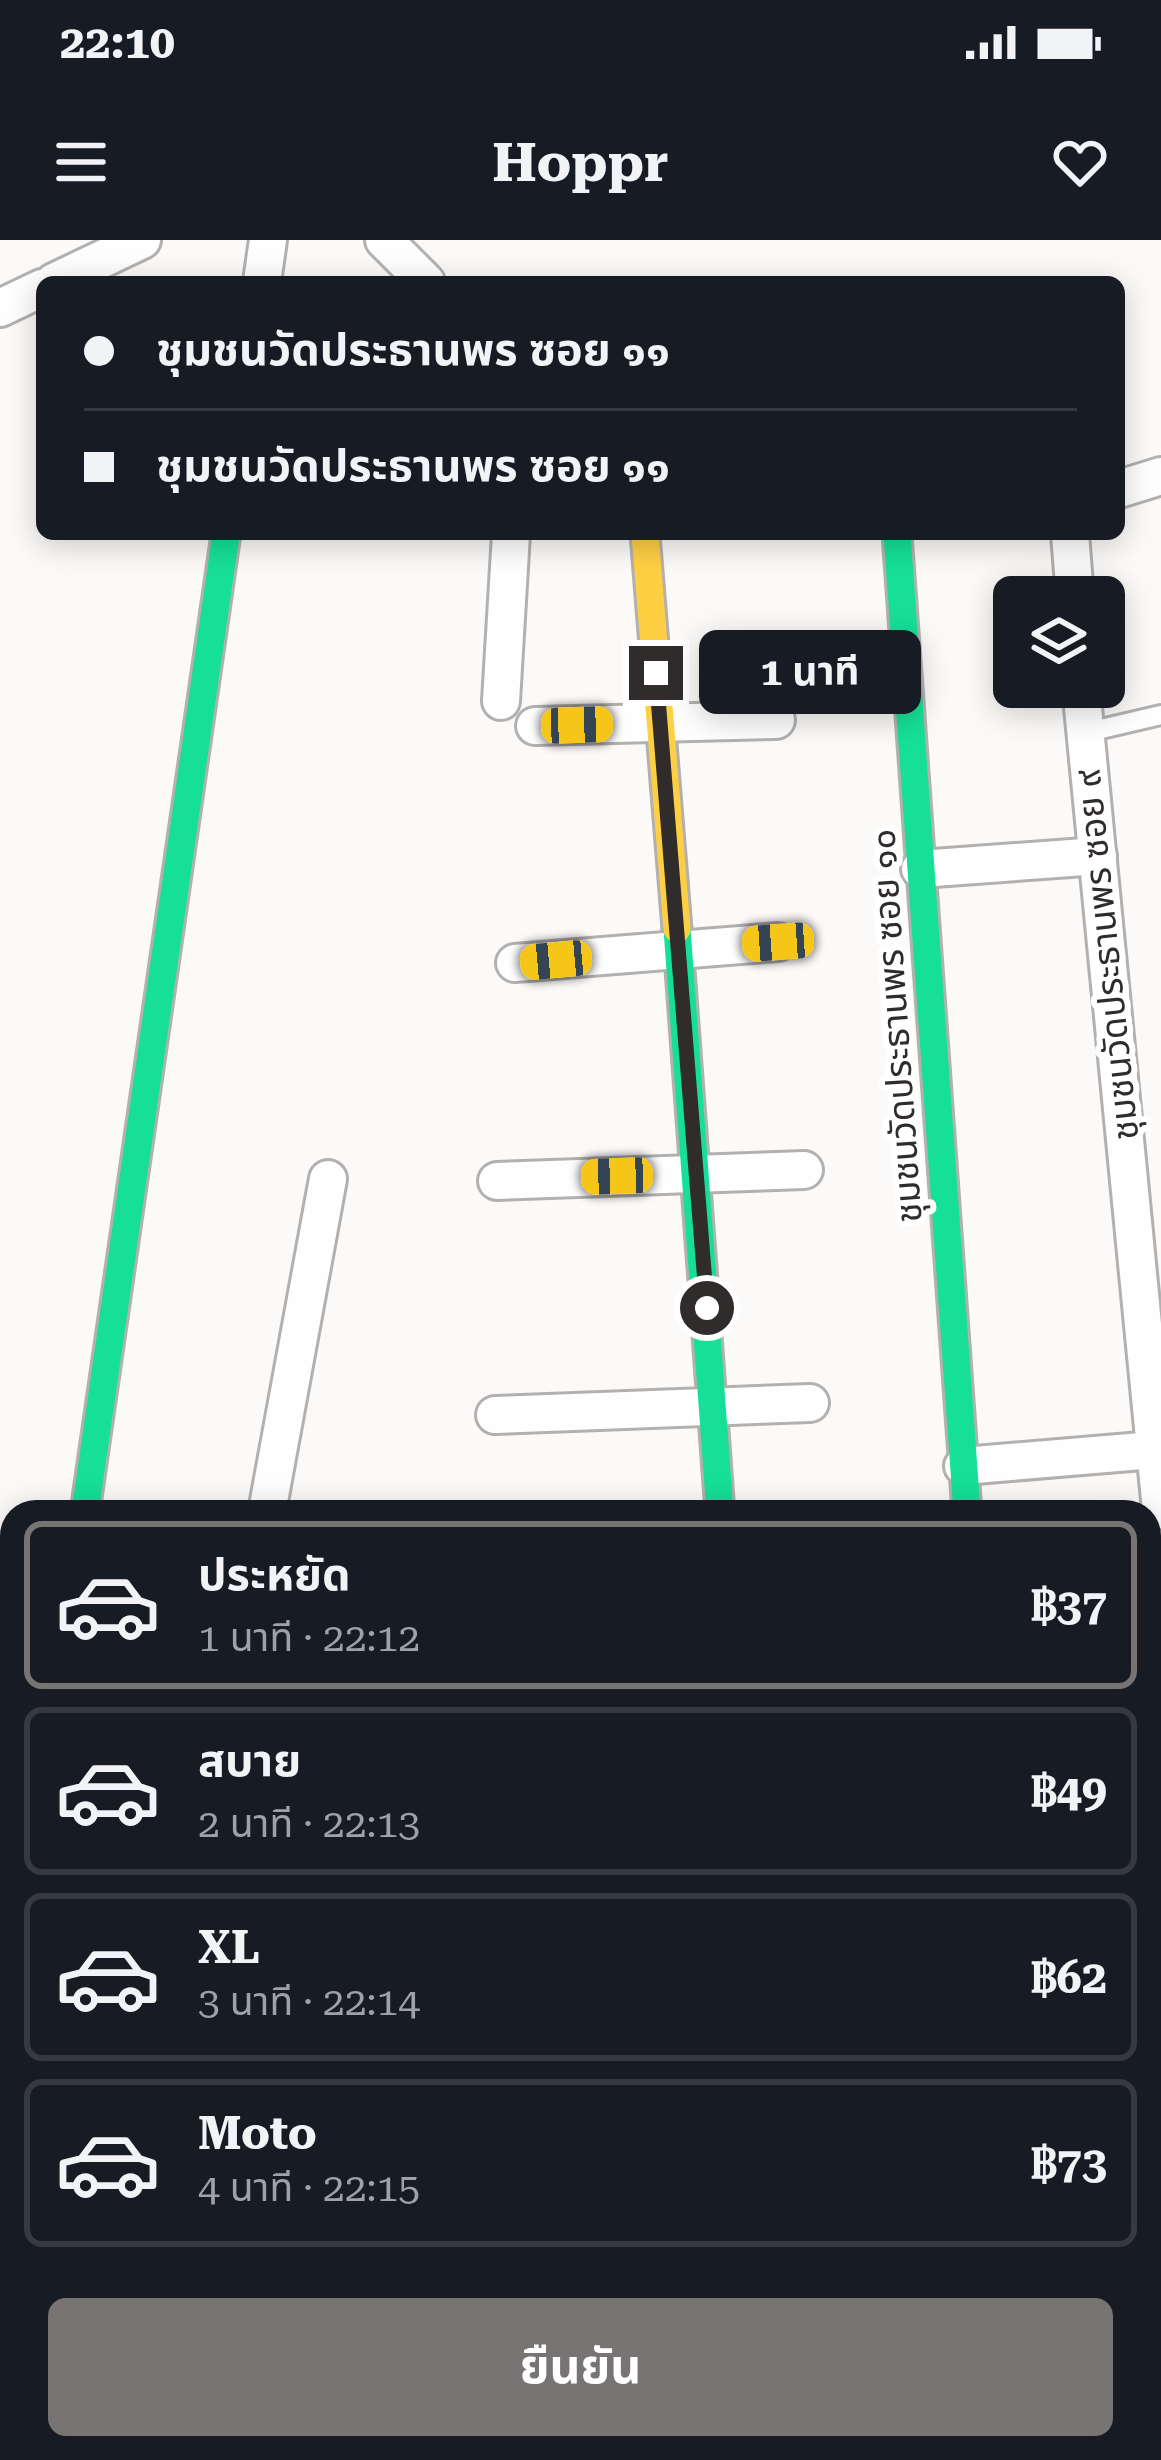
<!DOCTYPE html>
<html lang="th">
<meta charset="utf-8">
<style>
:root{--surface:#171b24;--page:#20242c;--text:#f1f3f6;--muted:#9ea1a6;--line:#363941;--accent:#777473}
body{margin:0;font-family:"Roboto Serif","Noto Sans Thai",serif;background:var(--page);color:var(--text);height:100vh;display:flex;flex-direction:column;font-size:45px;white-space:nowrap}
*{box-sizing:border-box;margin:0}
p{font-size:39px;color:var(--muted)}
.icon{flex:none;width:66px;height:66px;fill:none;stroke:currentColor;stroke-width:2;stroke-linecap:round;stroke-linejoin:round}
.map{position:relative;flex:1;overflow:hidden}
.side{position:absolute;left:0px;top:1260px;width:1161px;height:960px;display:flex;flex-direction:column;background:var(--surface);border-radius:36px 36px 0 0;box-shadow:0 6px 30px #0003}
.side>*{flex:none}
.banner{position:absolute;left:36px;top:36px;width:1089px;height:264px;border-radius:18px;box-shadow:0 6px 30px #0003;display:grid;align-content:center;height:264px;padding:0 48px;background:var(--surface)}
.buttons{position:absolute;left:993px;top:336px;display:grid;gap:24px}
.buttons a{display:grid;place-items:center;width:132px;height:132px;border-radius:18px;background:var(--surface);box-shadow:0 6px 30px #0003;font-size:60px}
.end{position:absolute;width:54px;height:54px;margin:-27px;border:15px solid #302c2b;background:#fff;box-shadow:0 0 0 6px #fff}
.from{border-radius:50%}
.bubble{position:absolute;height:84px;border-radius:18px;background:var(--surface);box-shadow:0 6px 30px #0003;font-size:39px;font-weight:700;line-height:84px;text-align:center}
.car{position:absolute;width:36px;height:72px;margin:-36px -18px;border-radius:15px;box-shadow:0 0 9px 3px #0007;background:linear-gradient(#f5c518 24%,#345 0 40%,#f5c518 0 76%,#345 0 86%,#f5c518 0)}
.banner b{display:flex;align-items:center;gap:42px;height:114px;font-size:45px}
.banner b+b{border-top:3px solid var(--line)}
.banner i{width:30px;height:30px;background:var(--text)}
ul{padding:21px 0 0;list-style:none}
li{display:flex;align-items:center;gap:36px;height:168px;margin:0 24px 18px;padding:0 24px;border:6px solid var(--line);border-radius:18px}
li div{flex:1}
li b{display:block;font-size:45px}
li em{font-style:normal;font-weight:700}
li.selected{border-color:var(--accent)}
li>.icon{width:108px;height:108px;stroke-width:1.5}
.cta{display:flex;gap:24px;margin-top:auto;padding:24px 48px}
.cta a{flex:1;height:138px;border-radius:18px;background:var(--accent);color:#fff;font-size:48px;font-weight:700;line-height:138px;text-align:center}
.status{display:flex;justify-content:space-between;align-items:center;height:84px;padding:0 60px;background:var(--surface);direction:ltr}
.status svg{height:33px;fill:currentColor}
header{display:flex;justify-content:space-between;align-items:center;height:156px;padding:0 48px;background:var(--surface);font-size:54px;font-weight:700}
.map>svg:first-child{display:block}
</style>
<div class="status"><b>22:10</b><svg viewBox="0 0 49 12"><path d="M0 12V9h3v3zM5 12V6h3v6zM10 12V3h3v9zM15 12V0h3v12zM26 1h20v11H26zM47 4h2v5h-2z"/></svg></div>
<header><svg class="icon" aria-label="menu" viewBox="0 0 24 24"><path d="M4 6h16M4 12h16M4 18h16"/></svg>Hoppr<svg class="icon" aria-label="heart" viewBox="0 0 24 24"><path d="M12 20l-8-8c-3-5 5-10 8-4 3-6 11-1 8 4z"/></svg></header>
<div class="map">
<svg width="1161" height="2220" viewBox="0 0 1161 2220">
<rect width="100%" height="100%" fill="#fcfaf9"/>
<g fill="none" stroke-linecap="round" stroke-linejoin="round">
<!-- lane casing -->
<g stroke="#b3b1b0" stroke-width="24">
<g id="lane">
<path d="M1084,493L1161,475"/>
<path d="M255,2220L258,2208"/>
<path d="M632,2220L636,2208"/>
</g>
</g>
<!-- street casing -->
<g stroke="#b3b1b0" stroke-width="42">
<g id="street">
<path d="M384,0L426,42"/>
<path d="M54,42L142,0"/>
<path d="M262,42L268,0"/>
<path d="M0,68L42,48"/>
<path d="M1119,249L1161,236"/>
<path d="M1070,294L1075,357"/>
<path d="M1081,447L1161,1270"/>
<path d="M501,461L511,294"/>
<path d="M535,486L776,480"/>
<path d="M920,629L1098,616"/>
<path d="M515,723L778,702"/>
<path d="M497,941L804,930"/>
<path d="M495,1175L810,1163"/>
<path d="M963,1226L1154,1210"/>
<path d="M267,1272L328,939"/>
<path d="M1149,1739L1161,1717"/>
<path d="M1149,2069L1161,2076"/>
<path d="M815,2220L818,2208"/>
</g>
</g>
<!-- fast casing -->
<g stroke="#b3b1b0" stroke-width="33">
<g id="fast">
<path d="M897,294L967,1272"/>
<path d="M677,689L720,1272"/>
<path d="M85,1272L226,294"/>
<path d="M0,1659L12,1667"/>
<path d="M890,2208L910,2220"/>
</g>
</g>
<!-- slow casing -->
<g stroke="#b3b1b0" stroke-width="33">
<path id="slow" d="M645,294L677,689"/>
</g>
<!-- lane -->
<use href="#lane" stroke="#fffefe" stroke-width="18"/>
<!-- street -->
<use href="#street" stroke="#fffefe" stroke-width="36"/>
<!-- fast -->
<use href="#fast" stroke="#16e098" stroke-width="27"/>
<!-- slow -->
<use href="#slow" stroke="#ffcf43" stroke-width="27"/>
</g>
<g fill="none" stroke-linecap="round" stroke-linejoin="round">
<!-- route -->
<path stroke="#302c2b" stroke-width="15" d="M656,433L707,1068"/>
</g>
<g text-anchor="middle" stroke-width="12" stroke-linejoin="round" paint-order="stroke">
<!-- street labels -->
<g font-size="36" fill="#302c2b" stroke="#fff">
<text transform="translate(1106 715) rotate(-96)" y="13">ชุมชนวัดประธานพร ซอย ๙</text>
<text transform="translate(895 786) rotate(-94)" y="13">ชุมชนวัดประธานพร ซอย ๑๐</text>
</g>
</g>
</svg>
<div class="buttons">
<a><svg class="icon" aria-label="layers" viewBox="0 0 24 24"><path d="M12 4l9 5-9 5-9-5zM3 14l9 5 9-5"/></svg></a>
</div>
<i class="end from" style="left:707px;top:1068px"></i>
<i class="end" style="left:656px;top:433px"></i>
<div class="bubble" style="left:699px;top:390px;width:222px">1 นาที</div>
<i class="car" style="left:577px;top:485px;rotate:88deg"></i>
<i class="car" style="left:778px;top:702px;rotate:266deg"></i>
<i class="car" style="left:556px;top:720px;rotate:265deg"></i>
<i class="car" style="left:617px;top:936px;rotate:268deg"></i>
<div class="banner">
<b><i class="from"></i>ชุมชนวัดประธานพร ซอย ๑๑</b>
<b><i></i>ชุมชนวัดประธานพร ซอย ๑๑</b>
</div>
<section class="side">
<ul>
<li class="selected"><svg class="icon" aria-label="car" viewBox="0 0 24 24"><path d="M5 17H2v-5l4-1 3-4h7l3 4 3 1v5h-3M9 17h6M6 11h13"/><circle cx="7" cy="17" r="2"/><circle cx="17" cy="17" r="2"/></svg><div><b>ประหยัด</b><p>1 นาที · 22:12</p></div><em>฿37</em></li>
<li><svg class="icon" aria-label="car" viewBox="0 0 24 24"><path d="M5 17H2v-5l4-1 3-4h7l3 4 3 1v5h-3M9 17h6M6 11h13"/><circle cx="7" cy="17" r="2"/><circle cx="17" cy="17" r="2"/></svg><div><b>สบาย</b><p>2 นาที · 22:13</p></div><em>฿49</em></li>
<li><svg class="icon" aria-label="car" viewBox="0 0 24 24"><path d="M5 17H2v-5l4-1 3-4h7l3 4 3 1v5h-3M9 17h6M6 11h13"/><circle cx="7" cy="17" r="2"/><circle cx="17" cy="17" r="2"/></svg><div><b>XL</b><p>3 นาที · 22:14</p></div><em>฿62</em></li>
<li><svg class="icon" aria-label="car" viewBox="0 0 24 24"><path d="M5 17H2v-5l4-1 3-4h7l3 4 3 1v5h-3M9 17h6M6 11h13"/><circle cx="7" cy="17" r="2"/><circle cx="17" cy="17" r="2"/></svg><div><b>Moto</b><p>4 นาที · 22:15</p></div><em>฿73</em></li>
</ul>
<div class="cta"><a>ยืนยัน</a></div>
</section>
</div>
